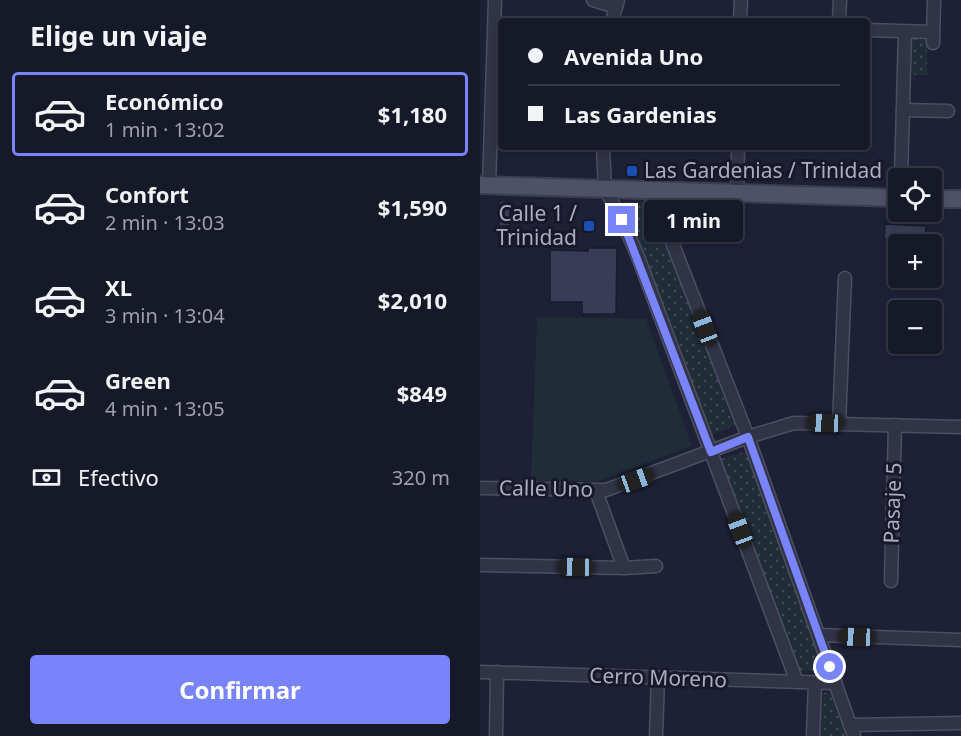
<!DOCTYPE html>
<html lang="es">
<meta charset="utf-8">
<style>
:root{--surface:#161928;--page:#232634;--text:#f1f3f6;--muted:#9ea0a8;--line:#353845;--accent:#7984fb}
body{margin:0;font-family:"Noto Sans",sans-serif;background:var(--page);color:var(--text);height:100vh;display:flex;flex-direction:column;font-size:22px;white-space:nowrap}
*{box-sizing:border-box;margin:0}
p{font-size:20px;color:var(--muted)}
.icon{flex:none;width:33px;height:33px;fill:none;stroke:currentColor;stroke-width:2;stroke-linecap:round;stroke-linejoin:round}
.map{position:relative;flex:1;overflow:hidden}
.panel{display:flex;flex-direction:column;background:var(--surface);width:480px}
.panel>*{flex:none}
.top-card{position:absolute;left:18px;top:18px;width:372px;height:132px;border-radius:6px;box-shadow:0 3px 9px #0003,0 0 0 2px var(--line);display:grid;align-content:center;height:132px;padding:0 30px;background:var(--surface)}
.buttons{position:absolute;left:408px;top:168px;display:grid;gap:12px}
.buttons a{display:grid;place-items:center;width:54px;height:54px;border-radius:6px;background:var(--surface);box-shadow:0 3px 9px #0003,0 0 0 2px var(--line);font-size:30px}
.end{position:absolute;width:27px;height:27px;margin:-14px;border:8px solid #7984fb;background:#fff;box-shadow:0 0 0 3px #fff}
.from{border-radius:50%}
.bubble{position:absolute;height:42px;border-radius:6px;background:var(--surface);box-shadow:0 3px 9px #0003,0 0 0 2px var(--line);font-size:20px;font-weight:700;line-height:42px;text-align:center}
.car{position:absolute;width:18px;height:36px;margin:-18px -9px;border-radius:8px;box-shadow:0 0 4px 2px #0007;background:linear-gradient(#222 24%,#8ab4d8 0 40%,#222 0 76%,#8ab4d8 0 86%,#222 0)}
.top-card b{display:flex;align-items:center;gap:21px;height:57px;font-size:22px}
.top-card b+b{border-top:2px solid var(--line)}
.top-card i{width:15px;height:15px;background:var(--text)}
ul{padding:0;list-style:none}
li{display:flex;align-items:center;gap:18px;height:84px;margin:0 12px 9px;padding:0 18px;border:3px solid transparent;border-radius:6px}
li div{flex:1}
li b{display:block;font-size:22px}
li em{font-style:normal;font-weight:700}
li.active{border-color:var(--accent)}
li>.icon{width:54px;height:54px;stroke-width:1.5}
h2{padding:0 30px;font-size:27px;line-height:72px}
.pay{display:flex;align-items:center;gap:15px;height:66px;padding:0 30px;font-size:22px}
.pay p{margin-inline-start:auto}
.button{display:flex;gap:12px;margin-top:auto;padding:12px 30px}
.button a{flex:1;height:69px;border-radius:6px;background:var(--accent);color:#fff;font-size:24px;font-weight:700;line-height:69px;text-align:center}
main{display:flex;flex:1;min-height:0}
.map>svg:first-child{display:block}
</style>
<main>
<section class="panel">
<h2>Elige un viaje</h2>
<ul>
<li class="active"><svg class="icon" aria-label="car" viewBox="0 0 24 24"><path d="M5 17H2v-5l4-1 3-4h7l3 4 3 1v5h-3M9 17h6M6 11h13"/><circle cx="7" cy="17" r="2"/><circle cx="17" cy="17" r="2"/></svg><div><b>Económico</b><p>1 min · 13:02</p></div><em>$1,180</em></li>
<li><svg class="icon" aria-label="car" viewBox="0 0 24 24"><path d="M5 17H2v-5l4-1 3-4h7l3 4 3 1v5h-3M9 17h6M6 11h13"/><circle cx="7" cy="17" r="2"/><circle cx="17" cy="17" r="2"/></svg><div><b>Confort</b><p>2 min · 13:03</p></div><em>$1,590</em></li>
<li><svg class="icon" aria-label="car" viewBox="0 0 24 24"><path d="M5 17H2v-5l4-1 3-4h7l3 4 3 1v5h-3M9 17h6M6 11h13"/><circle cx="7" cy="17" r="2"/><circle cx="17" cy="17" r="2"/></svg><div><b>XL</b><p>3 min · 13:04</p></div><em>$2,010</em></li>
<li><svg class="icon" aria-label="car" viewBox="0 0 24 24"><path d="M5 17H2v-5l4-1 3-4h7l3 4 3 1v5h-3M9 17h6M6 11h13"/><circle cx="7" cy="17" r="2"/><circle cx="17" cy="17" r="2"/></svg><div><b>Green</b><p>4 min · 13:05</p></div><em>$849</em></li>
</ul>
<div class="pay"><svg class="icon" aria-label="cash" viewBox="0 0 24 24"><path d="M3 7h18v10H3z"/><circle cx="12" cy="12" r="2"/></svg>Efectivo<p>320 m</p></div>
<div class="button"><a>Confirmar</a></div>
</section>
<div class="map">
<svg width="481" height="736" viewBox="0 0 481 736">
<defs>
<pattern id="grass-dots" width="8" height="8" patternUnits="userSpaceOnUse" patternTransform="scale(1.5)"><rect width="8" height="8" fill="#202d37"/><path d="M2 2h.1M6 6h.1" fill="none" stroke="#3e4952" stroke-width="1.8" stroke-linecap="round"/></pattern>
</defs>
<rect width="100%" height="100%" fill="#1e2136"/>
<!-- grass -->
<g fill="url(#grass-dots)">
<rect x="432" y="34" width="15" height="41"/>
<path d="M144,202L171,203L258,425L229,436Z"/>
<path d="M268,451L344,671H318L240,459Z"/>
<path d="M339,693H353L367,736H338Z"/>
</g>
<!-- pitch -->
<path fill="#202d37" d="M57,317L166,319L212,446L118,481H51Z"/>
<!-- building -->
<g fill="#393c56" stroke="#191b2d" stroke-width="1.5">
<rect x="19" y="201" width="11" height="25"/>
<path d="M405,224L446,226L445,240L404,239Z"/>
<path d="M108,248H137L136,314H102V302H70V250L108,251Z"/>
</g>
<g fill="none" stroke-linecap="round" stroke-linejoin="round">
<!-- minor casing -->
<g stroke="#4c4e62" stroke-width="15">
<g id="minor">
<path d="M113,0L136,7"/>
<path d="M132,21L138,0"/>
<path d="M260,21L261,0"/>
<path d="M359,21L360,0"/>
<path d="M387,30L453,32"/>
<path d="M453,43L454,0"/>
<path d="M423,110L468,111"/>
<path d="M123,147L125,189L142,220L158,257L317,682"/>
<path d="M421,178L425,32"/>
<path d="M9,186L15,0"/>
<path d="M172,191L268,437L374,736"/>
<path d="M257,194L258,147"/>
<path d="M359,424L365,278"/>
<path d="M0,488L126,490L268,437L314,423L481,427"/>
<path d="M116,491L144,568"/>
<path d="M0,565L144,568L176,566"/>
<path d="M411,581L415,425"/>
<path d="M338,635L481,640"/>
<path d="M0,672L355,683"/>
<path d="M370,725L481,723"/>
<path d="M16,736L17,672"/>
<path d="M176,736L178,678"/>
<path d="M333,736L335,683"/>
</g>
</g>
<!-- major casing -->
<g stroke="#3b3d50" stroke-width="20">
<g id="major">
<path d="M0,185L418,198"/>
<path d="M452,199H481"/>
</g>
</g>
<!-- minor -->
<use href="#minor" stroke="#313446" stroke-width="12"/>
<!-- major -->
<use href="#major" stroke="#4f5267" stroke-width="16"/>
</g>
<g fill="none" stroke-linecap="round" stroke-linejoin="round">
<!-- route -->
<path stroke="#7984fb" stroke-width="8" d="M142,220L231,452L268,437L350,667"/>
</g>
<!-- markers -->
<g fill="#1a4fb4" stroke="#17192a" stroke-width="2">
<rect x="146" y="165" width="12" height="12" rx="3"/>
<rect x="103" y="220" width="12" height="12" rx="3"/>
</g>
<g text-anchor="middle" stroke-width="6" stroke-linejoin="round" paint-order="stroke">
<!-- poi labels -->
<g font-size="21" fill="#abadc4" stroke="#17192a" text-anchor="start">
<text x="164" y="178">Las Gardenias / Trinidad</text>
<text x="97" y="221" text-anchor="end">Calle 1 /<tspan x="97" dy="24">Trinidad</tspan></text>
</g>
<!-- street labels -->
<g font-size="21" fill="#abadc4" stroke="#17192a">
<text transform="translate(66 489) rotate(1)" y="7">Calle Uno</text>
<text transform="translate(413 503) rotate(-88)" y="7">Pasaje 5</text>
<text transform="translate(178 678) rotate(2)" y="7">Cerro Moreno</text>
</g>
</g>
</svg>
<div class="buttons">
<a><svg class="icon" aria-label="locate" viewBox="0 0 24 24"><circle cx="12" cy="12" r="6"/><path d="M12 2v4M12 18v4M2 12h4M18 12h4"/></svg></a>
<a>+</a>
<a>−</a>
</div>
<i class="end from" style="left:350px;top:667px"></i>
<i class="end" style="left:142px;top:220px"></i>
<div class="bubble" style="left:164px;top:200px;width:99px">1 min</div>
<i class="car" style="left:225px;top:328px;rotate:339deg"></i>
<i class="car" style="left:345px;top:423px;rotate:272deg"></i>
<i class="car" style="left:156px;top:480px;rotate:70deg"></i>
<i class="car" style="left:260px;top:530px;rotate:339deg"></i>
<i class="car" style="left:96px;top:567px;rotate:271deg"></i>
<i class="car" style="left:377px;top:637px;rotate:272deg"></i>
<div class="top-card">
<b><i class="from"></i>Avenida Uno</b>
<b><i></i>Las Gardenias</b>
</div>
</div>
</main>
